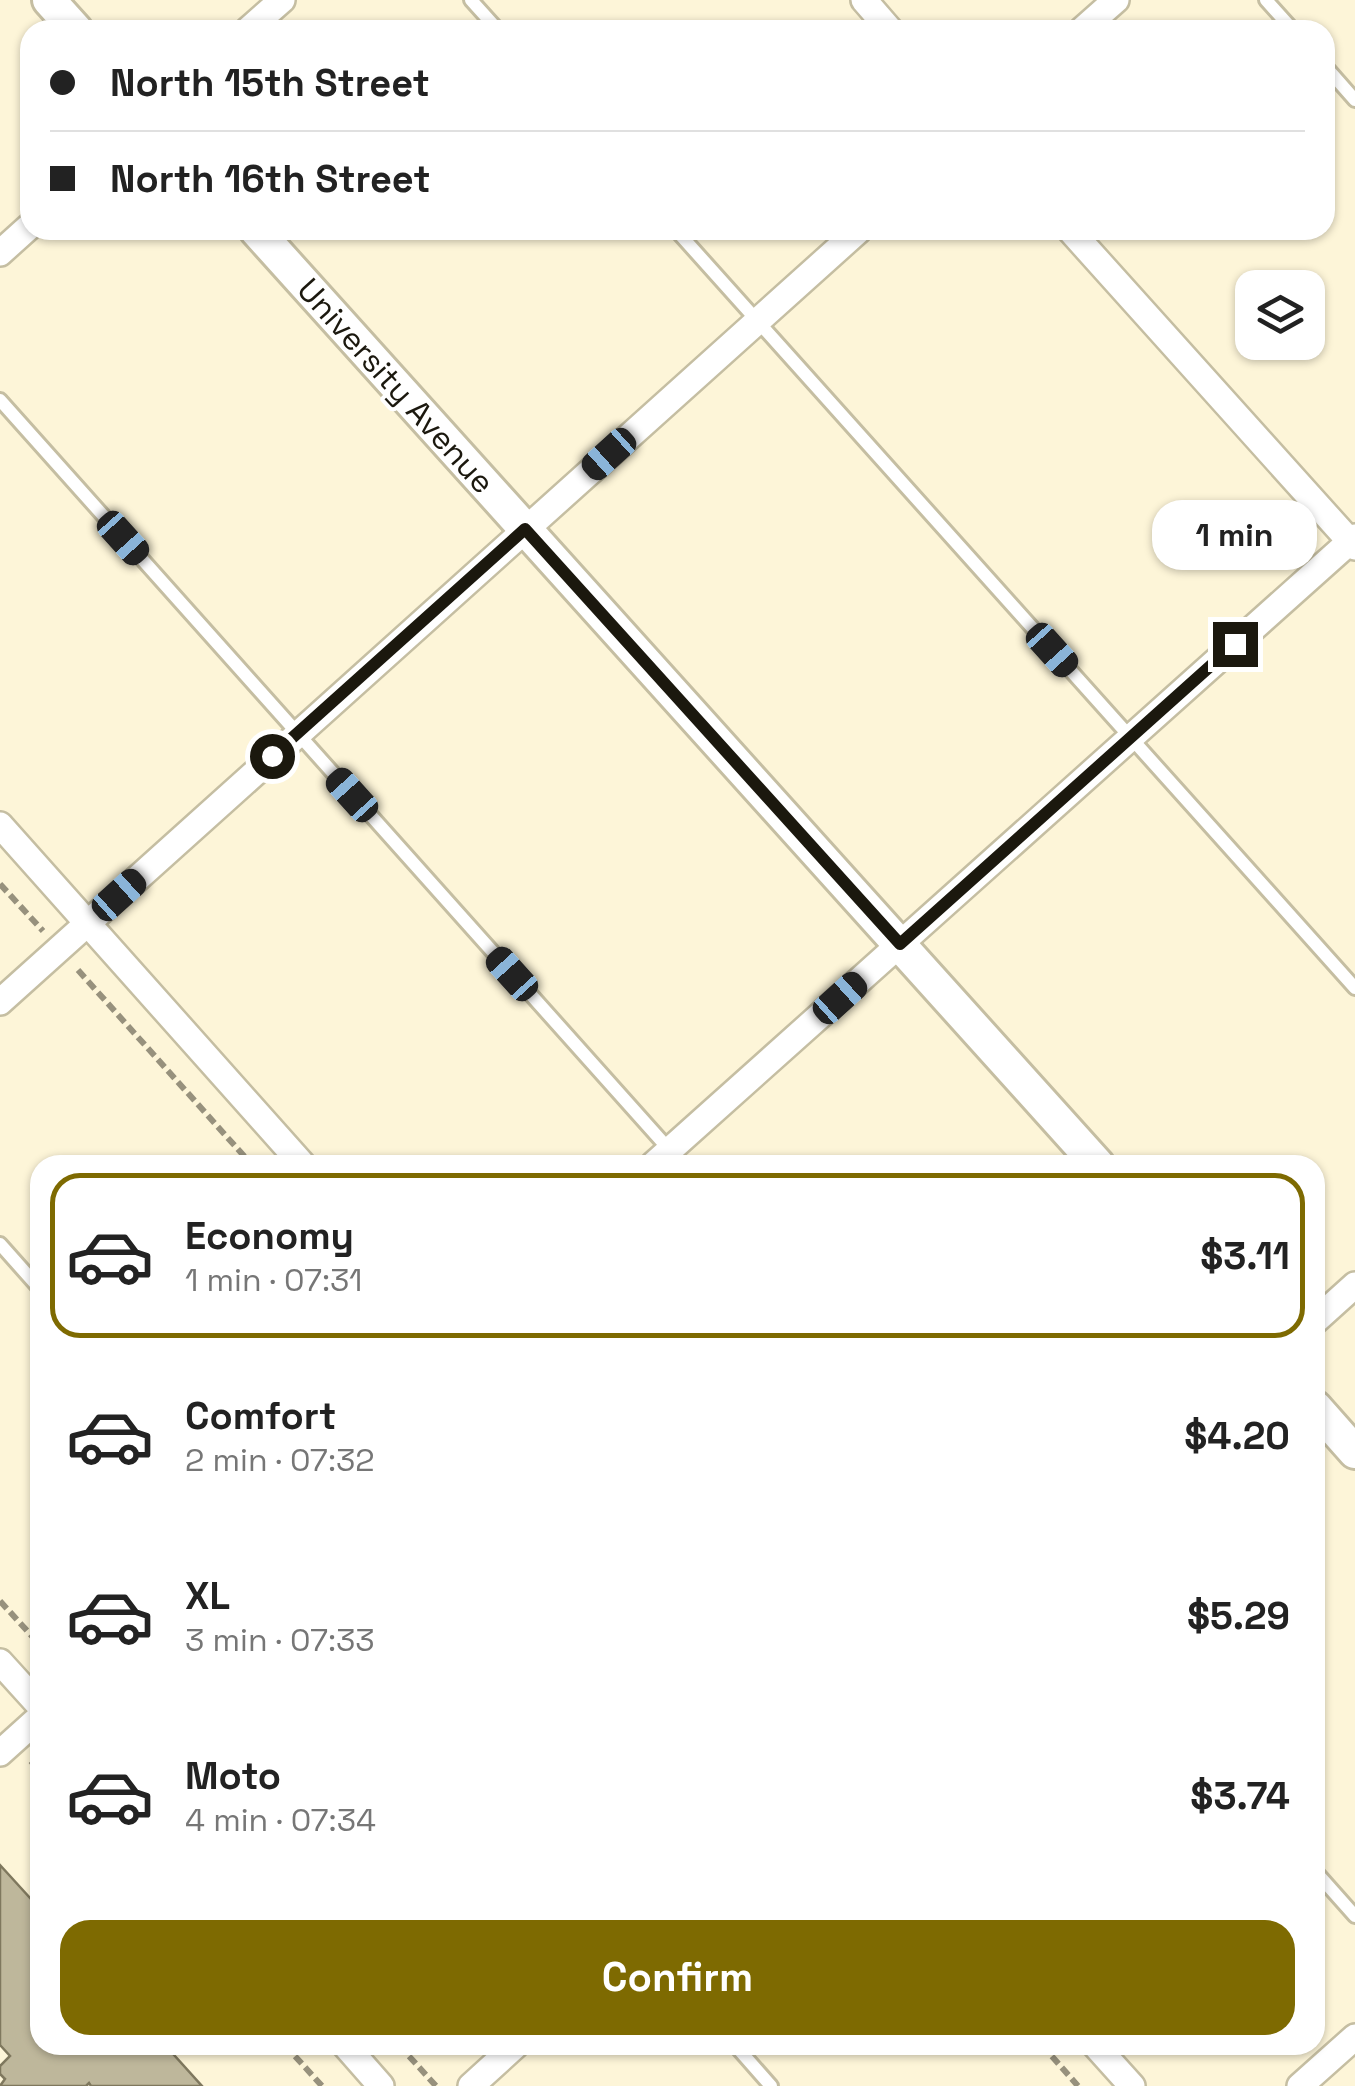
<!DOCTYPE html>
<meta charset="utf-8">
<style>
:root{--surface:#fff;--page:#f2f2f2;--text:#222;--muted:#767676;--line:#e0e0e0;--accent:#7e6a01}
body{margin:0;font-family:"Space Grotesk",sans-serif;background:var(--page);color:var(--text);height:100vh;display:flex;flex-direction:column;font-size:38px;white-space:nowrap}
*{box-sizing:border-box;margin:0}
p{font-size:32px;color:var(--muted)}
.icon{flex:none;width:55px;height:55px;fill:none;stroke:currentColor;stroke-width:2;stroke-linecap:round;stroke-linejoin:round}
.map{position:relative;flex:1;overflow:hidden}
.drawer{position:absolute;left:30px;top:1155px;width:1295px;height:900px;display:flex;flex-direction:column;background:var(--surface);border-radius:30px;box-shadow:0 2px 8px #0004}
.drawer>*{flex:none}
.banner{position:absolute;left:20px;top:20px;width:1315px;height:220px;border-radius:30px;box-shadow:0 2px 8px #0004;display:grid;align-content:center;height:220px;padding:0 30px;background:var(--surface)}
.fabs{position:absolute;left:1235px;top:270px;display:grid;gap:20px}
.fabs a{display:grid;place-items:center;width:90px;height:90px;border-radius:20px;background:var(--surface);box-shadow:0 2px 8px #0004;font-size:50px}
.end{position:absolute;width:45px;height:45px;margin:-22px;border:12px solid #1b180e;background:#fff;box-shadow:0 0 0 5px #fff}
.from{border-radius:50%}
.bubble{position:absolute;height:70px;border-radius:30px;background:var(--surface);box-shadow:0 2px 8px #0004;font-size:32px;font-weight:800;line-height:70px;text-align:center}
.car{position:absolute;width:30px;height:60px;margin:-30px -15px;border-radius:12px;box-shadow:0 0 8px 2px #0007;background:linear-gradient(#222 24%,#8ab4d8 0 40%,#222 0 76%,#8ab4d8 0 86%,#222 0)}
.banner b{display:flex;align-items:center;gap:35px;height:95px;font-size:38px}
.banner b+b{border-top:2px solid var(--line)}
.banner i{width:25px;height:25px;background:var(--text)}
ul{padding:18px 0 0;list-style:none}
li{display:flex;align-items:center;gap:30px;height:165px;margin:0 20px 15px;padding:0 10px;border:5px solid transparent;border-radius:30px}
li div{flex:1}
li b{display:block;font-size:38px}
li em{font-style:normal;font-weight:800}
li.current{border-color:var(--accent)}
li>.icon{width:90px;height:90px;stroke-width:1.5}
.button{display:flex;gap:20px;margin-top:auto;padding:20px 30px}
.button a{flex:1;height:115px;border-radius:30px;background:var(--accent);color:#fff;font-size:40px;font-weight:800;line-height:115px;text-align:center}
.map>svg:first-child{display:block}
</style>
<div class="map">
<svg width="1355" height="2086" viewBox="0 0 1355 2086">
<rect width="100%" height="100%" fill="#fdf5d8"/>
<!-- building -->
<path fill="#beb79b" stroke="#7f785e" stroke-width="2.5" d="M0,1865L40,1909V2045H165L202,2086H91L89,2083L86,2086H0L5,2079L0,2074V2066L10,2056L0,2045Z"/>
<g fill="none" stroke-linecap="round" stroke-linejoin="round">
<!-- service casing -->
<g stroke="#c5bea2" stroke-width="18">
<g id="service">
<path d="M471,0L498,30"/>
<path d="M1266,0L1293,30"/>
<path d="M1325,66L1355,100"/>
<path d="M676,230L1355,988"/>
<path d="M0,400L683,1165"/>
<path d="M0,1244L40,1289"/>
<path d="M1315,1871L1355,1916"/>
<path d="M735,2045L771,2086"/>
</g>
</g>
<!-- minor casing -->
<g stroke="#c5bea2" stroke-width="30">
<g id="minor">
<path d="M864,0L890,30"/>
<path d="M248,30L282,0"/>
<path d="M1082,30L1116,0"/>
<path d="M1070,230L1355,547"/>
<path d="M0,253L30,226"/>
<path d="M0,825L303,1165"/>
<path d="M0,1002L859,230"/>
<path d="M653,1165L1355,537"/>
<path d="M1315,1321L1355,1285"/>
<path d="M0,1662L40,1706"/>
<path d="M0,1753L40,1717"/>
<path d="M345,2045L381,2086"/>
<path d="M1095,2045L1132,2086"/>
<path d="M471,2086L516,2045"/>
<path d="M1300,2086L1355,2037"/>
</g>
</g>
<!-- tertiary casing -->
<g stroke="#c5bea2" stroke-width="38">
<g id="tertiary">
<path d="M49,0L76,30"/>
<path d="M256,230L1098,1165"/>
<path d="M1315,1407L1355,1452"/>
</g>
</g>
<!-- path -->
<g stroke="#97917d" stroke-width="6" stroke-dasharray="10 5" stroke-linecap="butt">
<path d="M0,884L43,931"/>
<path d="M78,970L252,1165"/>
<path d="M0,1601L40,1645"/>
<path d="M31,1761L40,1772"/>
<path d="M285,2045L322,2086"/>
<path d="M399,2045L436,2086"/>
<path d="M1042,2045L1078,2086"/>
</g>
<!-- service -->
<use href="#service" stroke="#fff" stroke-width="12"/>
<!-- minor -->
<use href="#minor" stroke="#fff" stroke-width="25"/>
<!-- tertiary -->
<use href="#tertiary" stroke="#fff" stroke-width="32"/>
</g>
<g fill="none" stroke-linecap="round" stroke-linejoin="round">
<!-- route -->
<path stroke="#1b180e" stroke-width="12" d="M272,756L525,529L900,944L1235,644"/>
</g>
<g text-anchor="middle" stroke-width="8" stroke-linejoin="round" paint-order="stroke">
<!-- street labels -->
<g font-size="32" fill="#1b180e" stroke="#fff">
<text transform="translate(396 386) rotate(48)" y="11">University Avenue</text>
</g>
</g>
</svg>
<div class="fabs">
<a><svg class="icon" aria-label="layers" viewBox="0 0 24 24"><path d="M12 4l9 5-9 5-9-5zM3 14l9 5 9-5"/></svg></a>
</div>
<i class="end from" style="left:272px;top:756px"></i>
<i class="end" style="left:1235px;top:644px"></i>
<div class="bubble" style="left:1152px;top:500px;width:165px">1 min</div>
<i class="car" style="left:609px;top:454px;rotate:228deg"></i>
<i class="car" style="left:123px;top:538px;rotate:138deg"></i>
<i class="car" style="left:1052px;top:650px;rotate:138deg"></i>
<i class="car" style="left:352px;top:795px;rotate:318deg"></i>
<i class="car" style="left:119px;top:895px;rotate:48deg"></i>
<i class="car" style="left:512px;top:974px;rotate:318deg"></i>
<i class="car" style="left:840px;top:998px;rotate:48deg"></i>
<div class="banner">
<b><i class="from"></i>North 15th Street</b>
<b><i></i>North 16th Street</b>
</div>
<section class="drawer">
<ul>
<li class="current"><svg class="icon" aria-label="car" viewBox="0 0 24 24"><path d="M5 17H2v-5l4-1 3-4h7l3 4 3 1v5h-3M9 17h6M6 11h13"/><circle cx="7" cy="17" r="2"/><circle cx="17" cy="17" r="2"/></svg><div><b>Economy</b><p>1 min · 07:31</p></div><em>$3.11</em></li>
<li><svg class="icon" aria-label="car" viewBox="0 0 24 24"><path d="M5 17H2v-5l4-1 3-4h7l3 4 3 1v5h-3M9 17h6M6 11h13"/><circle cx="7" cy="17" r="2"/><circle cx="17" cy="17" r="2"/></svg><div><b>Comfort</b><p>2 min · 07:32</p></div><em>$4.20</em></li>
<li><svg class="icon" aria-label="car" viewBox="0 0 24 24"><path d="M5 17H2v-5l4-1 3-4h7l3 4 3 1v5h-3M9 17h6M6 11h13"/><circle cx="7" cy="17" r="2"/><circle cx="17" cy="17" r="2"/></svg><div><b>XL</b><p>3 min · 07:33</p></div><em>$5.29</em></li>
<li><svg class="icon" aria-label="car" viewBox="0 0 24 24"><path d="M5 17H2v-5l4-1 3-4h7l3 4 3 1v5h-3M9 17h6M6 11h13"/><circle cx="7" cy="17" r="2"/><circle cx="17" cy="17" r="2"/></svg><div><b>Moto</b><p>4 min · 07:34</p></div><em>$3.74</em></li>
</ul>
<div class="button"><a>Confirm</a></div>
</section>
</div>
